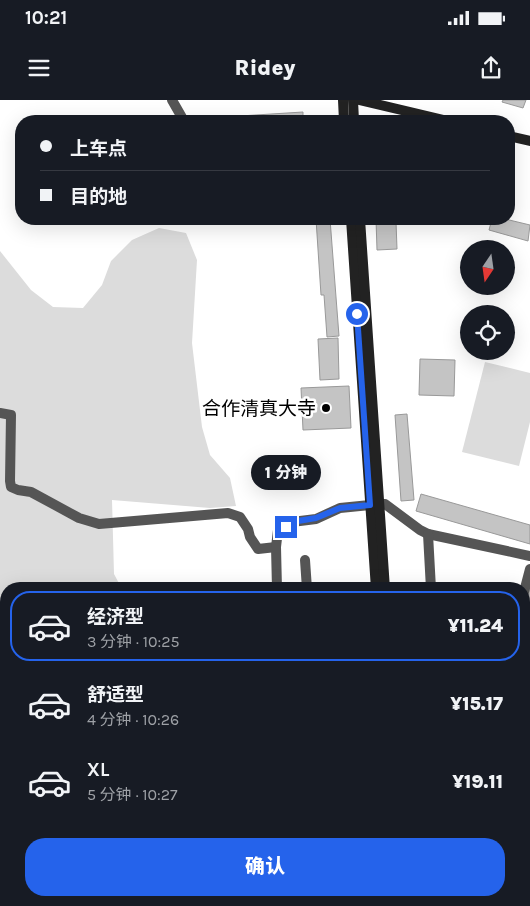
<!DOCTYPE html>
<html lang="zh">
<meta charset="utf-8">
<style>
:root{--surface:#171b24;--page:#20242c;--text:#f1f3f6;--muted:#9ea1a6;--line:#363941;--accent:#2563eb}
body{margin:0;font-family:Karla,"Noto Sans SC",sans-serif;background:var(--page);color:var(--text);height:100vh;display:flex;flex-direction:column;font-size:19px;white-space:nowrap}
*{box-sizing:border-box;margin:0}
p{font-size:16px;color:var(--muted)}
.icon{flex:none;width:28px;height:28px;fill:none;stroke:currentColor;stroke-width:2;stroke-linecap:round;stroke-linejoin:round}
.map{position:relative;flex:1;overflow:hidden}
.panel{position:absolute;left:0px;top:482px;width:530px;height:324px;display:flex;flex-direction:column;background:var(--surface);border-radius:20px 20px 0 0;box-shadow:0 5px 20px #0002}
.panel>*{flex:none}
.guide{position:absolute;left:15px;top:15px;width:500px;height:110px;border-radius:20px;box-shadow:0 5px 20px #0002;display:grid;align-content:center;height:110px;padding:0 25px;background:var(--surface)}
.needle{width:32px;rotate:193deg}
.buttons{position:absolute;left:460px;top:140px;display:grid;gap:10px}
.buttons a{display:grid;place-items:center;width:55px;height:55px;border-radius:50%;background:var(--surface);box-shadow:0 5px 20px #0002;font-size:25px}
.end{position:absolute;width:22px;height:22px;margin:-11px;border:6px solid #2563eb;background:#fff;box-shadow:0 0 0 2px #fff}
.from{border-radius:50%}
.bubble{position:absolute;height:35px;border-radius:18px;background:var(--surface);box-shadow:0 5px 20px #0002;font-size:16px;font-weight:800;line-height:35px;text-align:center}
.guide b{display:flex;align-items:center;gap:18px;height:48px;font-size:19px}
.guide b+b{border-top:1px solid var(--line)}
.guide i{width:12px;height:12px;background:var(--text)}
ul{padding:9px 0 0;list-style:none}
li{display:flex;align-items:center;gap:15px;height:70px;margin:0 10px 8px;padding:0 15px;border:2px solid transparent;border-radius:20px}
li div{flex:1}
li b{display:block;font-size:19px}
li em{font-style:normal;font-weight:800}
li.selected{border-color:var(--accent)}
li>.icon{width:45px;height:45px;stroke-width:1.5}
.button{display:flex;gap:10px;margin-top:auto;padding:10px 25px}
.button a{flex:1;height:58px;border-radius:20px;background:var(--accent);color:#fff;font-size:20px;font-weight:800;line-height:58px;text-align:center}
.status{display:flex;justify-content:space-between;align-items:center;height:35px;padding:0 25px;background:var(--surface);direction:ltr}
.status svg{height:14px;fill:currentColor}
header{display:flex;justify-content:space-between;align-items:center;height:65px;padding:0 25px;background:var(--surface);font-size:22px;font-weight:800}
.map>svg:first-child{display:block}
</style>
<div class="status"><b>10:21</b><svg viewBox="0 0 49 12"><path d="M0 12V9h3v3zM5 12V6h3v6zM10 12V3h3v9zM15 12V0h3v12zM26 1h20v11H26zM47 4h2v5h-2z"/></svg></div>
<header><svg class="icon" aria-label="menu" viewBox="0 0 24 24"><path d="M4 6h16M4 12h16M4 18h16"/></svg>Ridey<svg class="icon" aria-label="share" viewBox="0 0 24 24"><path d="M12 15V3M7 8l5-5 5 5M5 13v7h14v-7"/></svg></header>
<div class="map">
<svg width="530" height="806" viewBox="0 0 530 806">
<rect width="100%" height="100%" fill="#fff"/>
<!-- green -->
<g fill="#dcdcdc">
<path d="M159,128L186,133L197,160L192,243L202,327L210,355L230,378L236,406L210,408L112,400L114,474L122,489H6V663L0,665V151L31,190L53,207L83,208L102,185L111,161L132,140Z"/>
<path d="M485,262L530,273V322L519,366L462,352Z"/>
</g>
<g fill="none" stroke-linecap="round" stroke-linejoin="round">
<!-- stream -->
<path stroke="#a3a3a3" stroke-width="2.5" d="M0,774H6"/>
</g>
<!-- building -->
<g fill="#c4c4c4" stroke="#999">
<path d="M503,0H526L523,8L502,2Z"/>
<path d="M303,12V21H240V16Z"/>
<path d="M316,119H330L339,236L327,237L324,195H321Z"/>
<path d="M376,119H438V121L396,122L397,149L377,150Z"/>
<path d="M492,119H505L530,125L528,141L489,130Z"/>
<path d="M338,238L339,279L320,280L318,239Z"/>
<path d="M420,259L455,260L454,296L419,295Z"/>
<path d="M349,286L351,328L303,330L301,288Z"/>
<path d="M407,314L414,400L401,401L395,315Z"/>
<path d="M421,394L530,425V444L416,411Z"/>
<path d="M530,487V543L524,541V509Z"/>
<path d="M524,555L530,557V563L524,586Z"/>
</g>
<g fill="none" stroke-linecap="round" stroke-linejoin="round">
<!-- highway casing -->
<g stroke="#dbdbdb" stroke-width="18">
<g id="highway">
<path d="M524,774L530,773"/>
<path d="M405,806L425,800"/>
</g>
</g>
<!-- path -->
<path stroke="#777" stroke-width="1" stroke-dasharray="1 2.5" stroke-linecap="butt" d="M0,672H6"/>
<!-- lane -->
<g stroke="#555" stroke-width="5">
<path d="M0,796H6"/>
<path d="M68,800L83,801L88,806"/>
</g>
<!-- street -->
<g stroke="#555" stroke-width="10">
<path d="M172,0L184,21"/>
<path d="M0,313L11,315L10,381L11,387L18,390L31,392L79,418L99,424L228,413L240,417L248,429L250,437L258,449L276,447"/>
<path d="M378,404H385L420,430L428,434L530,456"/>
<path d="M428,434L431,489"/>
<path d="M305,460L307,489"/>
<path d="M277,489L276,447L278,430L286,427L292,422L316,419L340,408L370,405"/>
<path d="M524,492L530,469"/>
<path d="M0,759L6,758"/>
<path d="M459,800L460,806"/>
</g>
<!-- secondary -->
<g stroke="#222" stroke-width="10">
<path d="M343,0L344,21"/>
<path d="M353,0L354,21"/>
<path d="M359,0L448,21"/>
<path d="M509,36L530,41"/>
<path d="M351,119L376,489"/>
<path d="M360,119L385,489"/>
<path d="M524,691L530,670"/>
<path d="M524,741L530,718"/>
<path d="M105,800L106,806"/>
</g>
<!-- highway -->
<use href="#highway" stroke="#000" stroke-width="15"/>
</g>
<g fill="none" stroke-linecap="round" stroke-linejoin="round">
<!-- route -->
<path stroke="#2563eb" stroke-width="6" d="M286,427L292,422L316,418L340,408L370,405L357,214"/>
</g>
<!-- markers -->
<circle fill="#000" stroke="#fff" stroke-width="2" cx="326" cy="308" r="5"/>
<g text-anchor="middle" stroke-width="5" stroke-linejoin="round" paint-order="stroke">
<!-- poi labels -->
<g font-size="19" fill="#000" stroke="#fff" text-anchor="end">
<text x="316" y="315">合作清真大寺</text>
</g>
</g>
</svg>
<div class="buttons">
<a><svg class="needle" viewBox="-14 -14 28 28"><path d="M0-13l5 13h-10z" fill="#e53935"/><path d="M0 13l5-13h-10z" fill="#9ea1a6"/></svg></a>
<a><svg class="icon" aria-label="locate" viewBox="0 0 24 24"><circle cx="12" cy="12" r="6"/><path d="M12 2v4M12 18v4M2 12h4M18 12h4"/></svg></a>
</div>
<i class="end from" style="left:357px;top:214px"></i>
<i class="end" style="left:286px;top:427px"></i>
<div class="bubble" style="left:251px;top:355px;width:70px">1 分钟</div>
<div class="guide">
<b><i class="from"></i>上车点</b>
<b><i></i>目的地</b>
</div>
<section class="panel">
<ul>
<li class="selected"><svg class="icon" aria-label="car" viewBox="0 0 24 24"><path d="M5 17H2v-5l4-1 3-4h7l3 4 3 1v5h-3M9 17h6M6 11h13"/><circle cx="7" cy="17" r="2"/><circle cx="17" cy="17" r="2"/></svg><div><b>经济型</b><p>3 分钟 · 10:25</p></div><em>¥11.24</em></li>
<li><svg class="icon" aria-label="car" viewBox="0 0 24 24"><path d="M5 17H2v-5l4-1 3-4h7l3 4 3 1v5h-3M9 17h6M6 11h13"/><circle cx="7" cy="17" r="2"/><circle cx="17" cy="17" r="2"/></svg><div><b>舒适型</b><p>4 分钟 · 10:26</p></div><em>¥15.17</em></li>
<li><svg class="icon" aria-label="car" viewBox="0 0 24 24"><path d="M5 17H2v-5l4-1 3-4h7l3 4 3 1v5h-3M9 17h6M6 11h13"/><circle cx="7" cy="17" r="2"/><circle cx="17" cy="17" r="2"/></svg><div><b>XL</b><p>5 分钟 · 10:27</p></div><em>¥19.11</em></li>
</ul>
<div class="button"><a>确认</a></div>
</section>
</div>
